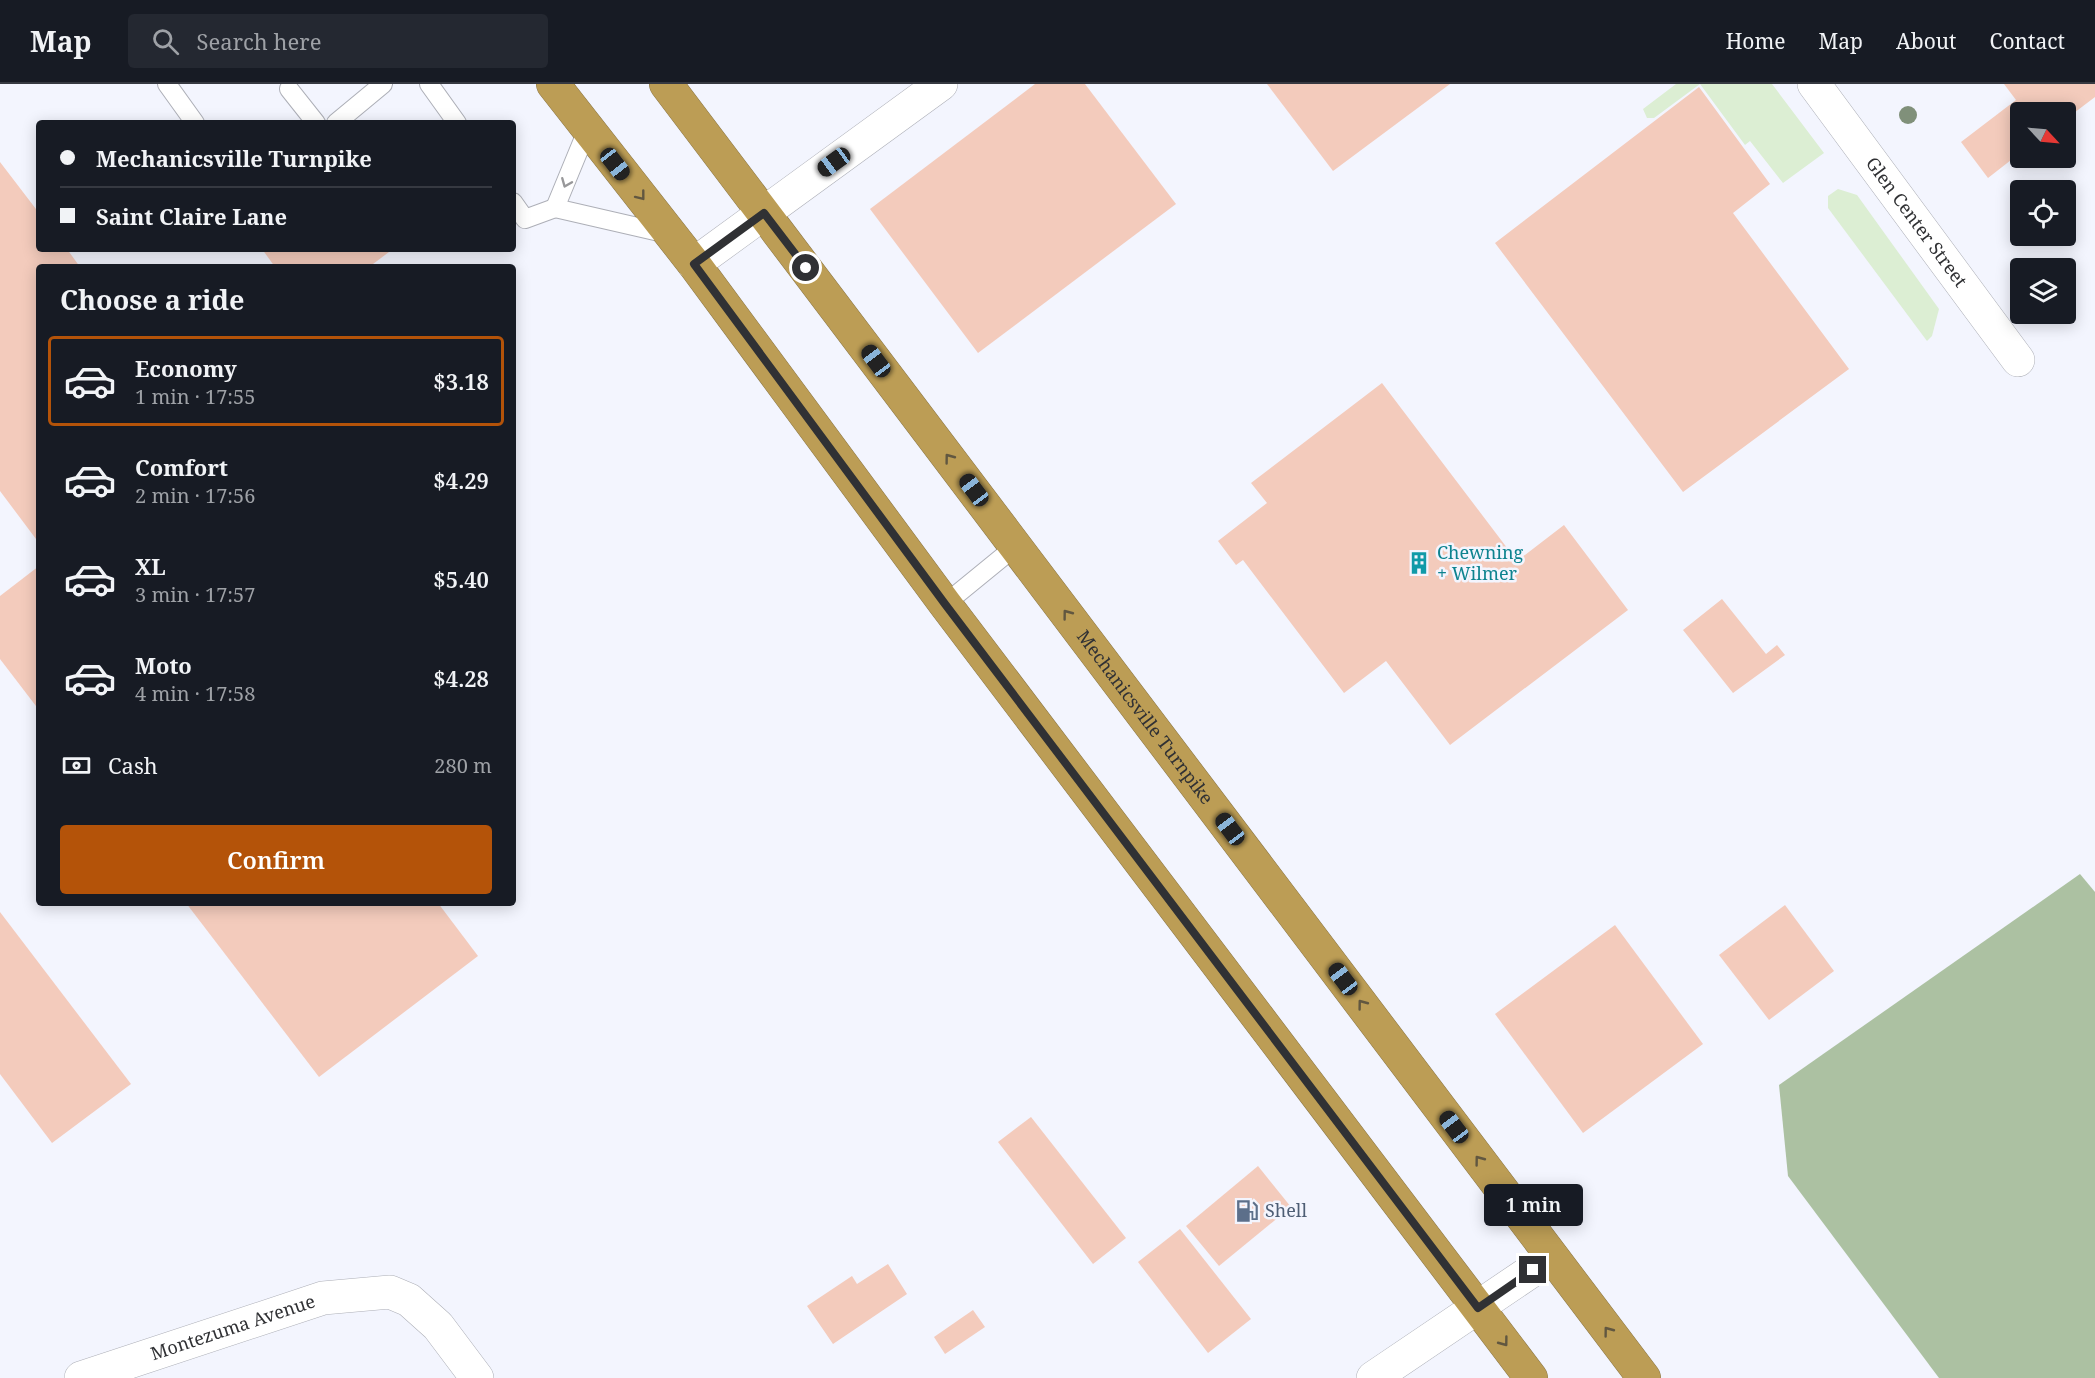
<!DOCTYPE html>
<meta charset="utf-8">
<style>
:root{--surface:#171b24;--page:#242831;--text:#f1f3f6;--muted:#9ea1a6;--line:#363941;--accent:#b45309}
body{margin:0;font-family:"Noto Serif",serif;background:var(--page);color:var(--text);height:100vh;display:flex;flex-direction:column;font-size:22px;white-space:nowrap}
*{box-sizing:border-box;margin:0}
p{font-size:20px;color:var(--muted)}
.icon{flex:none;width:33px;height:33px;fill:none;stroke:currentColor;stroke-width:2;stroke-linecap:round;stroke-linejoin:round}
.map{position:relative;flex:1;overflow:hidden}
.details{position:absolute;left:36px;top:180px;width:480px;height:642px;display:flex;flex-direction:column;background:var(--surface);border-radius:6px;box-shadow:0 3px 15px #0003}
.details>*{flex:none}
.hud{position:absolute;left:36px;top:36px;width:480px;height:132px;border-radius:6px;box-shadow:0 3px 15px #0003;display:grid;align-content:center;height:132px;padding:0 24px;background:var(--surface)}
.needle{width:39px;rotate:116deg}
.fabs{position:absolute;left:2010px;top:18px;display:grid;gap:12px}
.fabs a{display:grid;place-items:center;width:66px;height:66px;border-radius:6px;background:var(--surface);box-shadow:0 3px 15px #0003;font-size:30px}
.end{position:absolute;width:27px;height:27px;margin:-14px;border:8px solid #303134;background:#fff;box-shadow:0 0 0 3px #fff}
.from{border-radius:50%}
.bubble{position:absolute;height:42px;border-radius:6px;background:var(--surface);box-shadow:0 3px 15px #0003;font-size:20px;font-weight:600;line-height:42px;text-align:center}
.car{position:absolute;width:18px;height:36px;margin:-18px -9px;border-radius:8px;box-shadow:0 0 4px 2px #0007;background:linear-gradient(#222 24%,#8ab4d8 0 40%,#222 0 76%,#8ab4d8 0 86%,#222 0)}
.hud b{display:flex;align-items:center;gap:21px;height:57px;font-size:22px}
.hud b+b{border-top:2px solid var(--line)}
.hud i{width:15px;height:15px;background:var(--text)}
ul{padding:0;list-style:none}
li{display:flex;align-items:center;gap:18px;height:90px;margin:0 12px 9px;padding:0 12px;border:3px solid transparent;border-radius:6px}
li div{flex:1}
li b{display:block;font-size:22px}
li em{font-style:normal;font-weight:600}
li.on{border-color:var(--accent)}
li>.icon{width:54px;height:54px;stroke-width:1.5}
h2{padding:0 24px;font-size:27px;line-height:72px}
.pay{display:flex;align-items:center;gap:15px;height:66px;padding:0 24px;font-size:22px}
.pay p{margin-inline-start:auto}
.button{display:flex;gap:12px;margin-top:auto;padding:12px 24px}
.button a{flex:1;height:69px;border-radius:6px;background:var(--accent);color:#fff;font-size:24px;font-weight:600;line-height:69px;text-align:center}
header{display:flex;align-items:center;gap:36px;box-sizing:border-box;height:84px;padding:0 30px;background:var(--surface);border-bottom:2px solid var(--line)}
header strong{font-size:28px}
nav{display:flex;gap:33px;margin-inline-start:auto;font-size:21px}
.search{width:420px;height:54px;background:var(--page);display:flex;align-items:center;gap:15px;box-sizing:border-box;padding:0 21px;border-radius:6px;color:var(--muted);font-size:22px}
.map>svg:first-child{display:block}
</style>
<header>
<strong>Map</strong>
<div class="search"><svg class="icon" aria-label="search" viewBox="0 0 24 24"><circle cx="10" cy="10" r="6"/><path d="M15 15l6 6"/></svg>Search here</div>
<nav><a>Home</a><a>Map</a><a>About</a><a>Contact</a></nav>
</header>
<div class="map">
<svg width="2095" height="1294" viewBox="0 0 2095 1294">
<rect width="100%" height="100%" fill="#f3f5fe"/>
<!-- green -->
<g fill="#dceed3">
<path d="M1676,0H1772L1824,69L1783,99L1750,57L1745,61L1700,0L1654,34H1647L1643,25Z"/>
<path d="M1838,105L1857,111L1939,225L1932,252L1927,257L1828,124V112Z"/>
</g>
<!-- forest -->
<path fill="#acc1a2" d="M2080,790L2095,808V1294H1939L1788,1092L1779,1001Z"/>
<!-- building -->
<g fill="#f3cbbc">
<path d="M1035,0H1085L1176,120L978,269L870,125Z"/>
<path d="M1267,0H1450L1333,87Z"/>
<path d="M2004,0H2095V13L2066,35V28H2020V69L1988,94L1961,58L2016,16Z"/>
<path d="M1699,3L1770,100L1733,129L1849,285L1683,408L1495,159Z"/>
<path d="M0,78L39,129V165H67L80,183H39V459L0,407Z"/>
<path d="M262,165H393L369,183H275Z"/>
<path d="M1382,299L1517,477L1564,441L1628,526L1450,661L1386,577L1344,609L1243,476L1236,481L1218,457L1267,419L1251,399Z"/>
<path d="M39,482V626L0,575V512Z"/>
<path d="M1722,515L1766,570L1777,561L1785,571L1733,609L1683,546Z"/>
<path d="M186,819H438L478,872L319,993Z"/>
<path d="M1785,821L1834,887L1769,936L1719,871Z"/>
<path d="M0,828L131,1000L52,1059L0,990Z"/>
<path d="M1615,841L1703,960L1583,1049L1495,930Z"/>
<path d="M1031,1033L1126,1154L1093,1180L998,1058Z"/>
<path d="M1258,1082L1291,1123L1219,1182L1186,1142Z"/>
<path d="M1180,1145L1251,1235L1208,1269L1138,1178Z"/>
<path d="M888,1180L907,1210L833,1260L807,1222L852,1192L857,1200Z"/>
<path d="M973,1226L985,1243L945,1270L934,1253Z"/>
</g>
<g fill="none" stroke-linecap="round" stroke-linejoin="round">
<!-- lane casing -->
<g stroke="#adafb7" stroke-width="20">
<g id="lane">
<path d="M167,0L195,39"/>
<path d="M429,0L457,39"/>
<path d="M289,5L316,39"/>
<path d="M336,39L383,0"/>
<path d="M588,44L555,124L668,150"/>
<path d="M513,118L525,135L555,124"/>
<path d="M945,520L1016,462"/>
</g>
</g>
<!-- street casing -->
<g stroke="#adafb7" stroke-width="34">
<g id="street">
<path id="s1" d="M1814,0L2018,276"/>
<path d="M694,180L941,0"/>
<path id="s2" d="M81,1294L323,1214L390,1208L409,1216L438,1242L477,1294"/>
<path d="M1373,1294L1552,1173"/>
</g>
</g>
<!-- highway casing -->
<g stroke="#8b7749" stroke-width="34">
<g id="highway">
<path d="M553,0L694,180L945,520L1531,1294"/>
<path id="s3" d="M666,0L1644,1294"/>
</g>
</g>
<!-- lane -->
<use href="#lane" stroke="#fff" stroke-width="18"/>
<!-- street -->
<use href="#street" stroke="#fff" stroke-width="33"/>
<!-- highway -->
<use href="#highway" stroke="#bc9d55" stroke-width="33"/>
</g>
<!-- trees -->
<circle fill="#80907a" cx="1908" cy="31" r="9"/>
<!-- one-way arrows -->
<defs><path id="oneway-chevron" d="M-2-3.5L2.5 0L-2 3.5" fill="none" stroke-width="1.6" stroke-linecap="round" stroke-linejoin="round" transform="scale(1.5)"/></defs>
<use stroke="#98989a" href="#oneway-chevron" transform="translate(566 99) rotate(112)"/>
<g stroke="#615740">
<use href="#oneway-chevron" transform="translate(641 112) rotate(52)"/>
<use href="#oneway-chevron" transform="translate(949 374) rotate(-127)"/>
<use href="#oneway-chevron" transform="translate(1067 530) rotate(-127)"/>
<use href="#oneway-chevron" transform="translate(1362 920) rotate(-127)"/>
<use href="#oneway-chevron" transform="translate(1479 1076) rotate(-127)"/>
<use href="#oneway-chevron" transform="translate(1608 1247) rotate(-127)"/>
<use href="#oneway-chevron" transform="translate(1504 1258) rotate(53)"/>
</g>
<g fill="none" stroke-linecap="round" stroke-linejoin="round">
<!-- route -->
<path stroke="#303134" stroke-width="8" d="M806,184L764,129L694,180L945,520L1478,1224L1533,1186"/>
</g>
<!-- icons -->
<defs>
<g id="building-bare" transform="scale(1.8)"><path d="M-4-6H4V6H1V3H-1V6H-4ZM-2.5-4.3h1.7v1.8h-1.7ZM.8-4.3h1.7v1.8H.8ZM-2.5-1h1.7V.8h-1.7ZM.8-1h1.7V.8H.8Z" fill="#0f9aa8" stroke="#f3f5fe" stroke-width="2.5" paint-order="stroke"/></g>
<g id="fuel-bare" transform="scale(1.8)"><path d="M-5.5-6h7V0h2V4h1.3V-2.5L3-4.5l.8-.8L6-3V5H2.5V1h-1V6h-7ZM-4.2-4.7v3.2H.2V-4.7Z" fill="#5c6f8a" stroke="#f3f5fe" stroke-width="2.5" paint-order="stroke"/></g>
</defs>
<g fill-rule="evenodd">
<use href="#building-bare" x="1419" y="479"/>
<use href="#fuel-bare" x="1247" y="1127"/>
</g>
<g text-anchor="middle" stroke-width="5" stroke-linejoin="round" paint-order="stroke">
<!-- street labels -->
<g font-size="18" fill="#303134" stroke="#f3f5fe">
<text dy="6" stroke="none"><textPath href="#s1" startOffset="172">Glen Center Street</textPath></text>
<text dy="6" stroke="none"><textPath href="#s3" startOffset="794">Mechanicsville Turnpike</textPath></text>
<text dy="6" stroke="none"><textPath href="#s2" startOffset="160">Montezuma Avenue</textPath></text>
</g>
<!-- culture labels -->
<g font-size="18" fill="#0d838f" stroke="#f3f5fe" text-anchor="start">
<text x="1437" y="475">Chewning<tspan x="1437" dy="21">+ Wilmer</tspan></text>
</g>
<!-- service labels -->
<g font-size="18" fill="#4e5e75" stroke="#f3f5fe" text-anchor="start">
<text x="1265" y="1133">Shell</text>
</g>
</g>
</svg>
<div class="fabs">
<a><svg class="needle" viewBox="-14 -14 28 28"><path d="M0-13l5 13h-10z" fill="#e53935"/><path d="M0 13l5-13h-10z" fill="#9ea1a6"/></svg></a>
<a><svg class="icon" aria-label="locate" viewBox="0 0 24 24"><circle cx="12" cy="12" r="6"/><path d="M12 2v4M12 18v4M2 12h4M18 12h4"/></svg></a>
<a><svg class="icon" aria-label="layers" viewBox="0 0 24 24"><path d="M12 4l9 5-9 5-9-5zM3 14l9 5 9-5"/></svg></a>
</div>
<i class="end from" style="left:806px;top:184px"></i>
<i class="end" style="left:1533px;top:1186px"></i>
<div class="bubble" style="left:1484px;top:1100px;width:99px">1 min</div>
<i class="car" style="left:834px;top:78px;rotate:234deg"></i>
<i class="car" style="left:615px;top:80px;rotate:142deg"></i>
<i class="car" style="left:876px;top:277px;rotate:323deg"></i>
<i class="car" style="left:974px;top:406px;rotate:323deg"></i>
<i class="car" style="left:1230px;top:745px;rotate:323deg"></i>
<i class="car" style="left:1343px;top:895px;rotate:323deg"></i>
<i class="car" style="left:1454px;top:1043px;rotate:323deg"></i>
<div class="hud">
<b><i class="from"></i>Mechanicsville Turnpike</b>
<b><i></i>Saint Claire Lane</b>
</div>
<section class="details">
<h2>Choose a ride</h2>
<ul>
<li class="on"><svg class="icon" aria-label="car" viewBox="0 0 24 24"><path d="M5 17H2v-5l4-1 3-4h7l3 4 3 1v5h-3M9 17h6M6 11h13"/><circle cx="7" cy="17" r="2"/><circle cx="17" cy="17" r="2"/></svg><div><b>Economy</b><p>1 min · 17:55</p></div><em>$3.18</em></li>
<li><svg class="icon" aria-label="car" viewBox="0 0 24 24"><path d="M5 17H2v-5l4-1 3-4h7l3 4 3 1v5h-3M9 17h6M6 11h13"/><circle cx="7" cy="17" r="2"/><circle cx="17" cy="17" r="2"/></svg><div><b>Comfort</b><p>2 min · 17:56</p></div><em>$4.29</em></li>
<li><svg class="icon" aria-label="car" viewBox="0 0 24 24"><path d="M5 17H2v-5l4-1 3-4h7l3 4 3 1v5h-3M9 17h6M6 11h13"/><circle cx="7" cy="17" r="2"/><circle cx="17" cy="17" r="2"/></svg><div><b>XL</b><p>3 min · 17:57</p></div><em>$5.40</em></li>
<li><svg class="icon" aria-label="car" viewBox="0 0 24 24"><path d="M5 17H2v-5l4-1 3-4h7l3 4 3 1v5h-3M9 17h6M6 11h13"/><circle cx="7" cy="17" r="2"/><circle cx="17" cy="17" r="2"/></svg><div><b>Moto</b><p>4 min · 17:58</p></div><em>$4.28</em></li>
</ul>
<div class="pay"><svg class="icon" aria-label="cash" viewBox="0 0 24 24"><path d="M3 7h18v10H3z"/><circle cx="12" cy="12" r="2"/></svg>Cash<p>280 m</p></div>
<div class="button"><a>Confirm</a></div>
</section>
</div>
